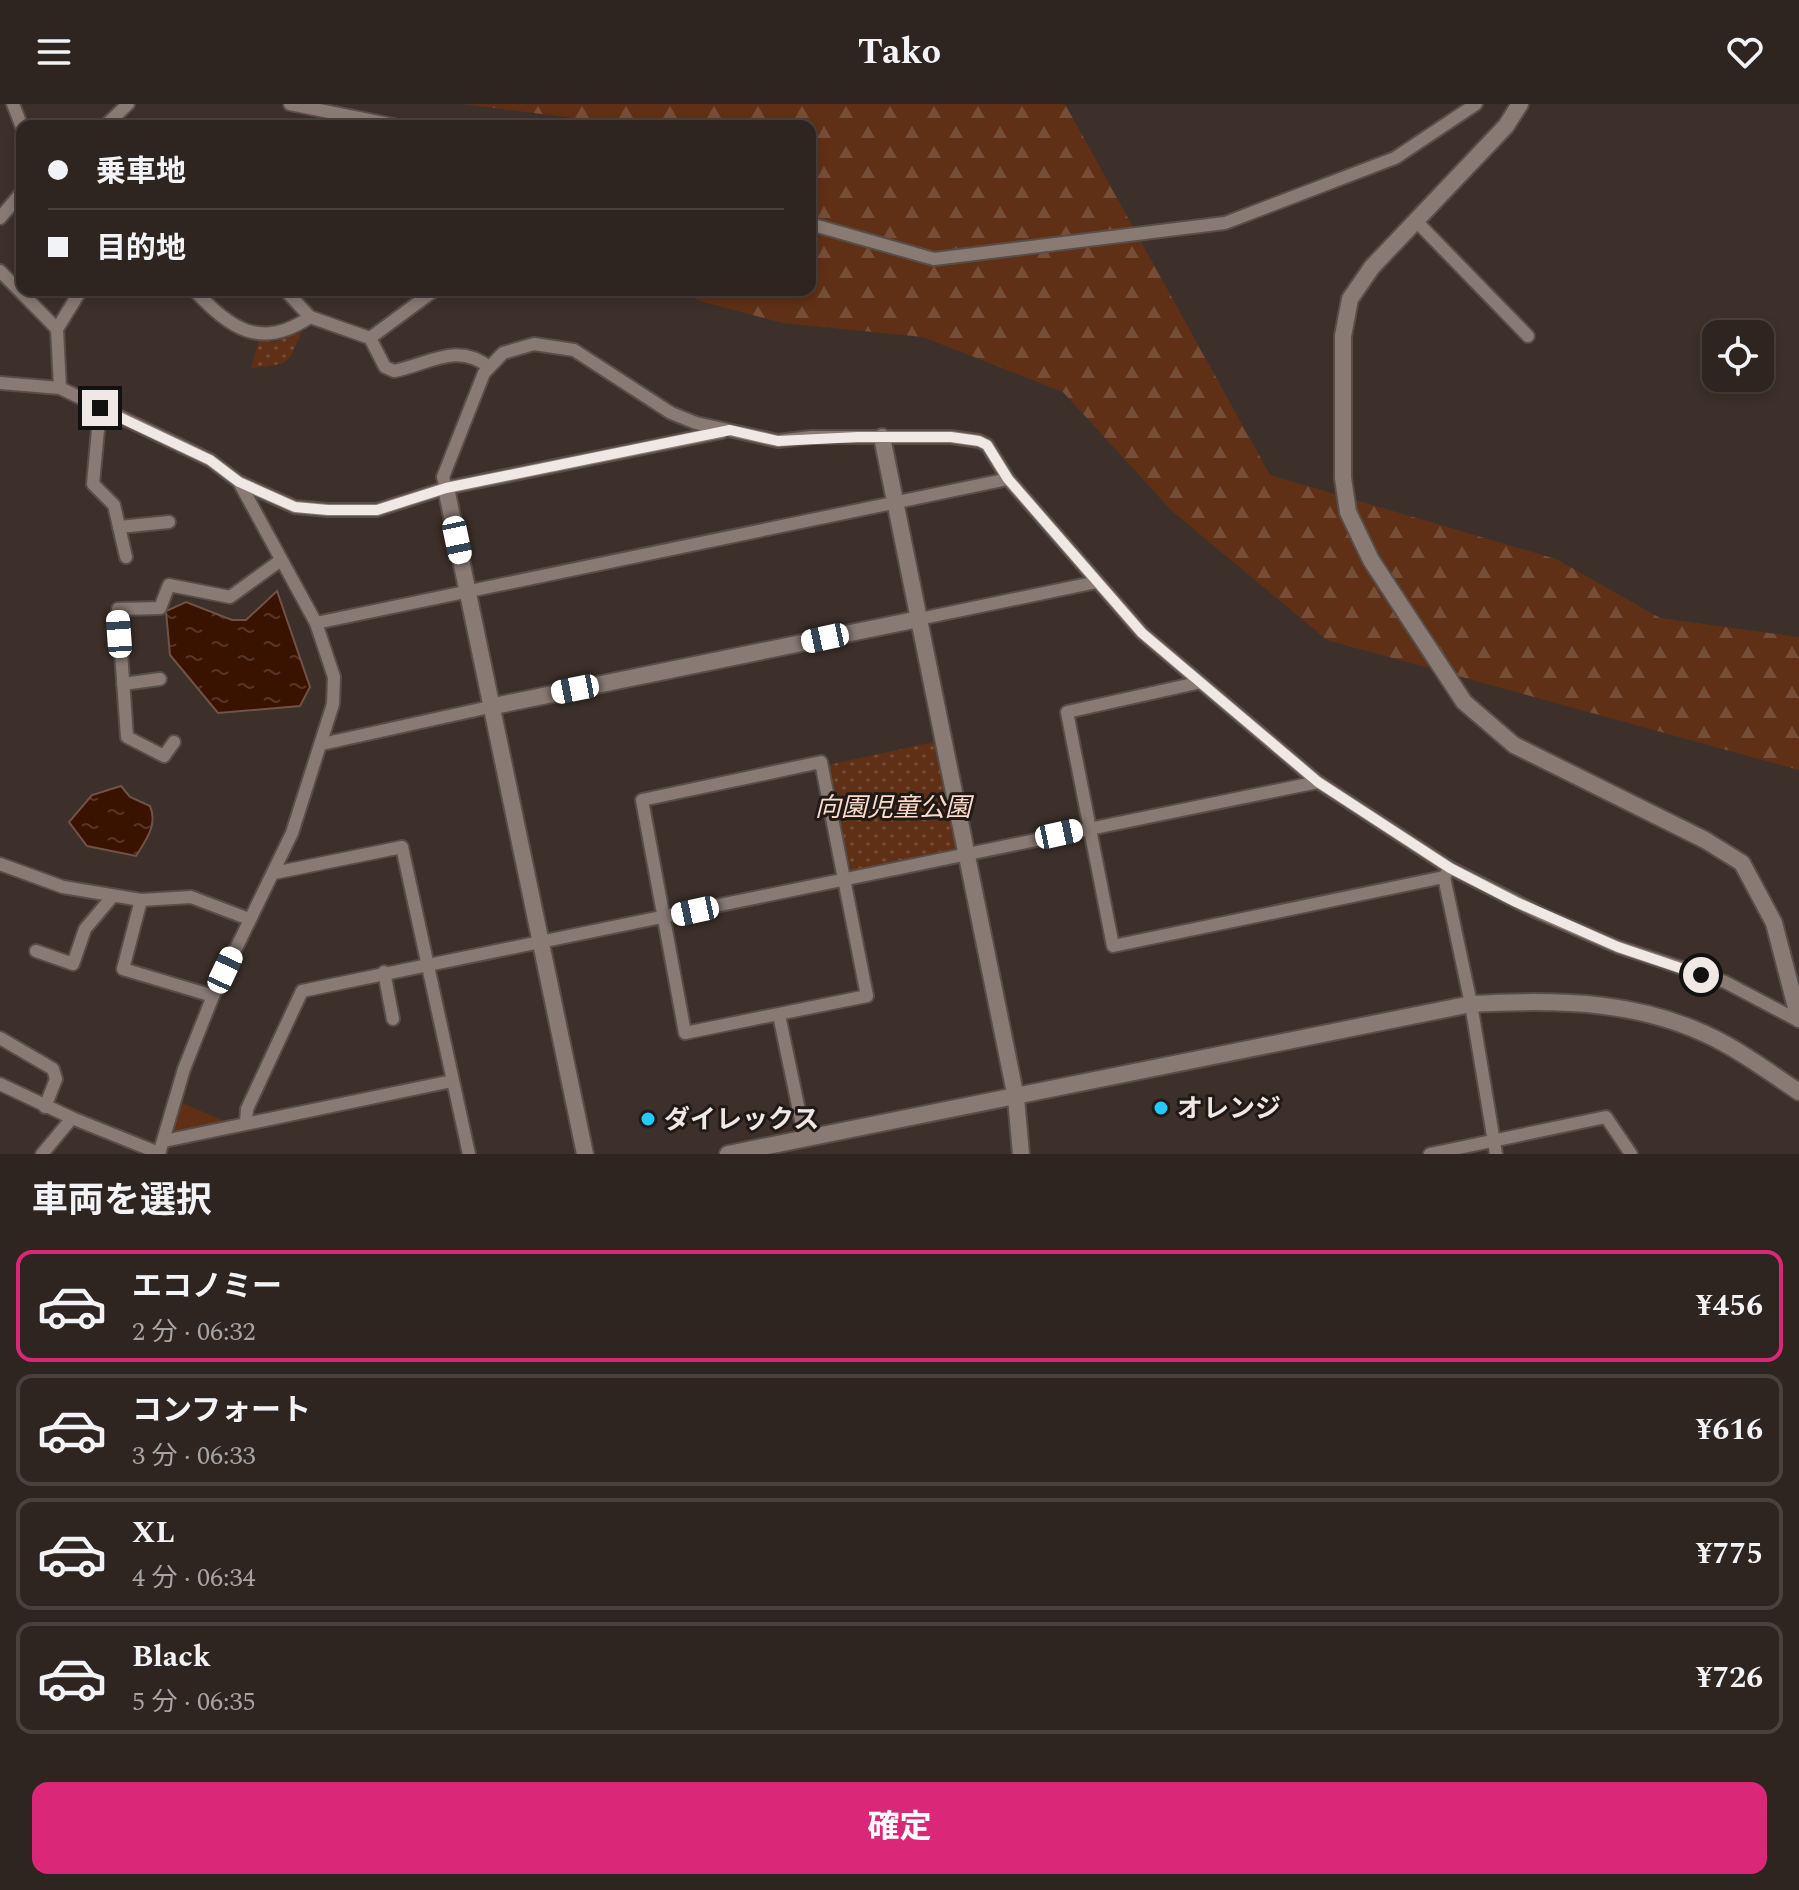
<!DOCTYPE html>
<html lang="ja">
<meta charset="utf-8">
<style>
:root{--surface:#2e2420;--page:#3a302d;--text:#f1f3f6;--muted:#a7a4a5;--line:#49413e;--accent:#db2777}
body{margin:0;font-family:Spectral,"Noto Sans JP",serif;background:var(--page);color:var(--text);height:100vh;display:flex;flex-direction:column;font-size:30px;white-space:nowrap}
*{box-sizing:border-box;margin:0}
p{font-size:26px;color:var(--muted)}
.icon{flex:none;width:44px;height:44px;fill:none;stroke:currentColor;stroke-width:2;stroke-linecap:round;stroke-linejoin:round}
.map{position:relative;height:1050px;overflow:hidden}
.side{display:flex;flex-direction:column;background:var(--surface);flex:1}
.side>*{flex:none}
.hud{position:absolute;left:16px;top:16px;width:800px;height:176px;border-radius:16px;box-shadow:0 4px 12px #0003,0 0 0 2px var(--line);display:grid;align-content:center;height:176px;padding:0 32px;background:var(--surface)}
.controls{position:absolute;left:1702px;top:216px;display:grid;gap:16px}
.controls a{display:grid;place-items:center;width:72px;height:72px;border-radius:16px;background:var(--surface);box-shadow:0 4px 12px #0003,0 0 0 2px var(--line);font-size:40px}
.end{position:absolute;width:36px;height:36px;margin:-18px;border:10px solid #f0e8e4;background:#111;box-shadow:0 0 0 4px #111}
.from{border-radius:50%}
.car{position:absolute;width:24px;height:48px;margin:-24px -12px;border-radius:10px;box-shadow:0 0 6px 2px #0007;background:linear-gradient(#fff 24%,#345 0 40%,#fff 0 76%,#345 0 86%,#fff 0)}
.hud b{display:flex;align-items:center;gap:28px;height:76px;font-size:30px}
.hud b+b{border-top:2px solid var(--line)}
.hud i{width:20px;height:20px;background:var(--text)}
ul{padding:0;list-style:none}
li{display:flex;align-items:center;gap:24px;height:112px;margin:0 16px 12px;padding:0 16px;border:4px solid var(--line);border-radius:16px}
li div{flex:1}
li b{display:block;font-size:30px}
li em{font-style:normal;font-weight:700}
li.current{border-color:var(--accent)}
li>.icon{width:72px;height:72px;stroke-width:1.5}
h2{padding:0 32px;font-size:36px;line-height:96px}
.button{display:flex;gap:16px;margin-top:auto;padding:16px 32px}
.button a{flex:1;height:92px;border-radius:16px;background:var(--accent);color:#fff;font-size:32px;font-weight:700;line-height:92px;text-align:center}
header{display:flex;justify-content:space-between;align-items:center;height:104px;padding:0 32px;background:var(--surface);font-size:36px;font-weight:700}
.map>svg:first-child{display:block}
</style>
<header><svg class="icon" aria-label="menu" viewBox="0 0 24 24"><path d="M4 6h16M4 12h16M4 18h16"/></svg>Tako<svg class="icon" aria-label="heart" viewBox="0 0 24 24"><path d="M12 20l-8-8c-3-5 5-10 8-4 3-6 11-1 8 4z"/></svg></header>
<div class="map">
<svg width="1799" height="1050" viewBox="0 0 1799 1050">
<defs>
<pattern id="forest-firs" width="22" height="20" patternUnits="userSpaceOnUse" patternTransform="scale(2)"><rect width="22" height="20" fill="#5f3016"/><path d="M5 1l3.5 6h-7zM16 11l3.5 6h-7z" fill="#764e38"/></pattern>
<pattern id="park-dots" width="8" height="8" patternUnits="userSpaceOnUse" patternTransform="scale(2)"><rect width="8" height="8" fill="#5f3016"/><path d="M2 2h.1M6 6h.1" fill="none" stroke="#764e38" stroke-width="1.8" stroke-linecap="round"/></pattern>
<pattern id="water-ripples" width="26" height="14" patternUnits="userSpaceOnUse" patternTransform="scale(2)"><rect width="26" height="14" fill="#3a1200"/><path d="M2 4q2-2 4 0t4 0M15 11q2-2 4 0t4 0" fill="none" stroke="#573425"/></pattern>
</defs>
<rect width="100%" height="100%" fill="#3d302a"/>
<!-- green -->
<path fill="#5f3016" d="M182,999L227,1018L178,1028L172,1023Z"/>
<!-- forest -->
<path fill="url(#forest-firs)" d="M462,0H1065L1270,371L1556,455L1660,514L1799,533V666L1327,536L1172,407L1063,288L923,233L783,219L700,197L675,186H810V22H575L573,14Z"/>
<!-- park -->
<g fill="url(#park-dots)">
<path d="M302,227C286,263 292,259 251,264L259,236L275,238Z"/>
<path d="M934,638L957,744L851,767L828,661Z"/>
</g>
<!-- water -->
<g fill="url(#water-ripples)" stroke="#715244" stroke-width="2">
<path d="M277,487L310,583L300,602L218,609L170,551L166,507L186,498L232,516H246Z"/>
<path d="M121,682L130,693L150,702C158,721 146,736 136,752L87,742L69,718L92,691Z"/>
</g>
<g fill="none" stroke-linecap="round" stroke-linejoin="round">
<!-- minor casing -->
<g stroke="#584e49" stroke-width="16">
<g id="minor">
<path d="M13,0L22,23"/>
<path d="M290,0L398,22"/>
<path d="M105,22L128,0"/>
<path d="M0,114L22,88"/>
<path d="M1417,118L1528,232"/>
<path d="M810,120L934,155L1225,119L1395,54L1476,0"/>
<path d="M0,167L57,225"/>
<path d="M194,186C230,224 260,247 310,213"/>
<path d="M285,186L310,213L370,234L385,263L394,267C427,261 457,237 489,263"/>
<path d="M370,234L435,186"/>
<path d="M0,279L60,284L210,356L239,378L295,403L328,406H377L446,384L722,328"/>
<path d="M60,284L57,225L81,186"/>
<path d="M100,304L93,380L114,401L126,453"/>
<path d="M446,384L443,373L484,269L503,249L534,240L574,246L671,309L696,319L778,337L811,333H951L979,337L987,341L1008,375L1142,529L1318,678L1450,764L1539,809L1618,843L1725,878L1799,917"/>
<path d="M119,423L169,418"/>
<path d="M919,515L1097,478"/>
<path d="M316,519L1008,375"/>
<path d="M1197,579L1067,608L1113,842L1444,773L1450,764"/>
<path d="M123,580L160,575"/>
<path d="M174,638L164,652L127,633L118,505L160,504L169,481L230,493L281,456"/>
<path d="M322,640L494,602"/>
<path d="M821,658L867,892L685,929L642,696Z"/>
<path d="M0,760L63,783L141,796L191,793L249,815"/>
<path d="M274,769L402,743L469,1050"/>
<path d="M1444,773L1471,900L1496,1050"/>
<path d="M141,796L123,865L213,892"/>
<path d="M36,847L73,860L85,825L112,793"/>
<path d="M384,868L393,915"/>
<path d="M779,911L805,1035"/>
<path d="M0,934L53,965L56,975L45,1003"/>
<path d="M0,980L72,1014"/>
<path d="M246,1018L247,1005L302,887L1318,678"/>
<path d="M164,1037L452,977"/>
<path d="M42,1050L72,1014L159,1049"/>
<path d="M159,1050L184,965L213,892L292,729L333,600L334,573L316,519L239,378"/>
<path d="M1430,1050L1606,1013L1631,1050"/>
</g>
</g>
<!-- tertiary casing -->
<g stroke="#584e49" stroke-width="20">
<g id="tertiary">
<path d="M1520,0L1506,22L1372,163L1350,195L1343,232V374L1348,408L1371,456L1464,598L1514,641L1705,736L1742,759L1774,819L1799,915"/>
<path d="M882,333L1016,994L1021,1050"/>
<path d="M446,384L585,1050"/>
<path d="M494,602L919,515"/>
<path d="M728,1050L1471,900C1560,895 1647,896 1727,941C1752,955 1775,972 1799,988"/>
</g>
</g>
<!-- minor -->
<use href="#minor" stroke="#897a73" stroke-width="12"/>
<!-- tertiary -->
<use href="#tertiary" stroke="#897a73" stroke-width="16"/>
</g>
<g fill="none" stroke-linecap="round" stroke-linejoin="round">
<!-- route -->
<path stroke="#f0e8e4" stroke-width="10" d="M100,304L210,356L239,378L295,403L328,406H377L446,384L730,326L778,337L858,333H951L979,337L987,341L1008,375L1142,529L1318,678L1450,764L1516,798L1618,843L1701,871"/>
</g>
<!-- markers -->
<g fill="#25c9fe" stroke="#1f1917" stroke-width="3">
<circle cx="1161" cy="1004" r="8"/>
<circle cx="648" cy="1015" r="8"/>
</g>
<g text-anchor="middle" stroke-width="6" stroke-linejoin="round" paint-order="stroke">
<!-- park labels -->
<g font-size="26" font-style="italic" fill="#ffdac8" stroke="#1f1917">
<text x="893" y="712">向園児童公園</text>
</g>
<!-- poi labels -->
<g font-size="26" font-weight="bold" fill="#f0e8e4" stroke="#1f1917" text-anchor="start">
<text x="1177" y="1013">オレンジ</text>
<text x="664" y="1024">ダイレックス</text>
</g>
</g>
</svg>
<div class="controls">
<a><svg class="icon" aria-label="locate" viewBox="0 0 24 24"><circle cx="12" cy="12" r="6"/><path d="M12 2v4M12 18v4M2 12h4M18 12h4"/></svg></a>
</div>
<i class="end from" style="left:1701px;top:871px"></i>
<i class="end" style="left:100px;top:304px"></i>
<i class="car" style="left:457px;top:436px;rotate:168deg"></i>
<i class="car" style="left:119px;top:530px;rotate:356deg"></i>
<i class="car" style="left:825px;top:534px;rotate:258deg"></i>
<i class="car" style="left:575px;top:585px;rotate:259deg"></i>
<i class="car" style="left:1059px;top:730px;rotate:78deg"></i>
<i class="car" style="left:695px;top:807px;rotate:258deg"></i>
<i class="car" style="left:225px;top:866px;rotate:25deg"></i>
<div class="hud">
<b><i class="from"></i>乗車地</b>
<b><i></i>目的地</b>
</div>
</div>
<section class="side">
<h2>車両を選択</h2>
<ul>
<li class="current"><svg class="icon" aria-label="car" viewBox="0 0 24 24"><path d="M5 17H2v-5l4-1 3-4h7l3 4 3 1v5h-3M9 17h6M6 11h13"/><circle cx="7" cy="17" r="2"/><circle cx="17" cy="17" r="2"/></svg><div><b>エコノミー</b><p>2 分 · 06:32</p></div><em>¥456</em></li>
<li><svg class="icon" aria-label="car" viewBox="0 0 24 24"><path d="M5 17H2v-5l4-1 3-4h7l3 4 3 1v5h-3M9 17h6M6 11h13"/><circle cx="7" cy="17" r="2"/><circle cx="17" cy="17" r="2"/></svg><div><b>コンフォート</b><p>3 分 · 06:33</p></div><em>¥616</em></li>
<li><svg class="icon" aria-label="car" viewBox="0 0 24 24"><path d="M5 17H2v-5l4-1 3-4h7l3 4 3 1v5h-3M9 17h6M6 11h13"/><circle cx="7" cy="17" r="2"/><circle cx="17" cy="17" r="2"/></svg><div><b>XL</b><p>4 分 · 06:34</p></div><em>¥775</em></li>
<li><svg class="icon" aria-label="car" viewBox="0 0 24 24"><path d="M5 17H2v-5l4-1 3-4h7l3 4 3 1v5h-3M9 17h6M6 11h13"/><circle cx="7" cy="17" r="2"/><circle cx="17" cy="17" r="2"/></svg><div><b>Black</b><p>5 分 · 06:35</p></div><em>¥726</em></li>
</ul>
<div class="button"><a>確定</a></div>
</section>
